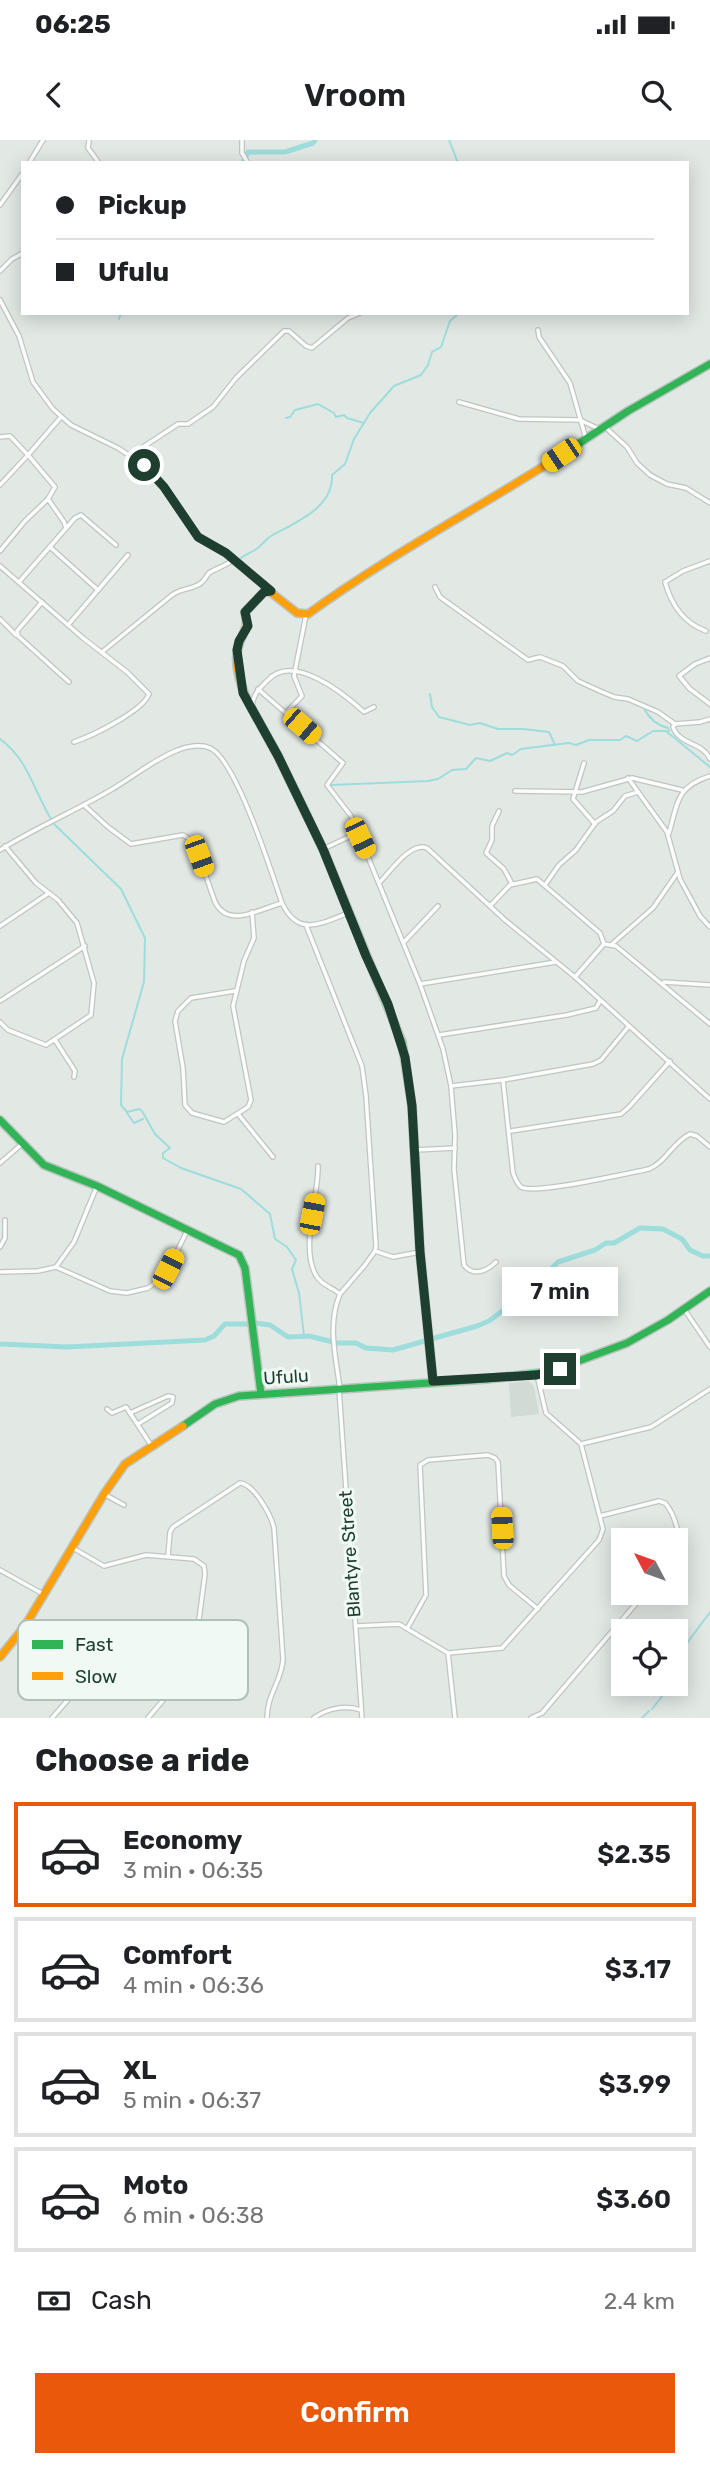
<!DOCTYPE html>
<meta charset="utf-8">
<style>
:root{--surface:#fff;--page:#f2f2f2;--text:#202124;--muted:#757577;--line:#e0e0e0;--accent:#ea580c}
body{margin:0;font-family:Rubik,sans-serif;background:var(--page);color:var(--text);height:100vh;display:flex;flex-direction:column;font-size:26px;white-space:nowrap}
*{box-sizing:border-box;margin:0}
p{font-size:23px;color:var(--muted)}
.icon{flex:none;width:38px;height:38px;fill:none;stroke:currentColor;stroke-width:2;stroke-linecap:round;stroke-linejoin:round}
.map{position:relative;height:1578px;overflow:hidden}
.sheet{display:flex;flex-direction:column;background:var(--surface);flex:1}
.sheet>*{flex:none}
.banner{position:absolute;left:21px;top:21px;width:668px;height:154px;border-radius:0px;box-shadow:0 4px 18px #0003;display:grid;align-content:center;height:154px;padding:0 35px;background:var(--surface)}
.needle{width:46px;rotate:311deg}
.fabs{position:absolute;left:611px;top:1388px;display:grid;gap:14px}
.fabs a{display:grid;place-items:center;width:77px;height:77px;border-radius:0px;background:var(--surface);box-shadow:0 4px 18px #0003;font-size:35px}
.end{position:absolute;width:32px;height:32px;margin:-16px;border:9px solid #1e3e30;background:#fff;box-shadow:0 0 0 4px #fff}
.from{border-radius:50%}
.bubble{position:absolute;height:49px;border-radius:0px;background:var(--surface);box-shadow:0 4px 18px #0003;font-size:23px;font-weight:600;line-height:49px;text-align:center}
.car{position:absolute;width:21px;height:42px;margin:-21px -10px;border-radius:9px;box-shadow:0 0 5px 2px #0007;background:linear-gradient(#f5c518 24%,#345 0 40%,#f5c518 0 76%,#345 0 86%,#f5c518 0)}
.banner b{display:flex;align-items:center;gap:24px;height:66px;font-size:26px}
.banner b+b{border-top:2px solid var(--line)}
.banner i{width:18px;height:18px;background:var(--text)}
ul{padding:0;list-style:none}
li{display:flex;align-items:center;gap:21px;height:105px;margin:0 14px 10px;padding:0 21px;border:4px solid var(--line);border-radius:0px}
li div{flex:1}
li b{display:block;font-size:26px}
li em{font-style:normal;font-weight:600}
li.selected{border-color:var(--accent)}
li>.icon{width:63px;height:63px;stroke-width:1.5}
h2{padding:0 35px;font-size:32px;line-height:84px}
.pay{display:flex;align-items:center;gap:18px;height:77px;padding:0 35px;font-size:26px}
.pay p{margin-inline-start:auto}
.action{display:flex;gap:14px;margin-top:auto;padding:14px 35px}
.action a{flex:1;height:80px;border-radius:0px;background:var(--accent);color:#fff;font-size:28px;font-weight:600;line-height:80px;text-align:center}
.status{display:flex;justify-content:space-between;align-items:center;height:49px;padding:0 35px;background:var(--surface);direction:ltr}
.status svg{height:19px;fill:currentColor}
header{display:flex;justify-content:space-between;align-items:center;height:91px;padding:0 35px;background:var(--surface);font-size:32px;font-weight:600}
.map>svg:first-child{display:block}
</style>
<div class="status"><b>06:25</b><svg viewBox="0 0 49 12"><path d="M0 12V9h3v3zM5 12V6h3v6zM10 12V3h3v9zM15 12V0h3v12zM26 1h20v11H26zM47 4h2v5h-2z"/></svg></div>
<header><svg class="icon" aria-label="back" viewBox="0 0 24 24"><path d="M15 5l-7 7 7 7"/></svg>Vroom<svg class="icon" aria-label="search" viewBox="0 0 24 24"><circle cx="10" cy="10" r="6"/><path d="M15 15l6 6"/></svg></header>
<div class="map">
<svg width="710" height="1578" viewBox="0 0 710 1578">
<rect width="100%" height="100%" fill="#e2e9e5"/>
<!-- built -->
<path fill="#cfdbd4" d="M528,1241L534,1246L539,1274L511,1277L509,1243Z"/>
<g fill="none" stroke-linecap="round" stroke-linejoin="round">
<!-- stream -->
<g stroke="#9ddddc" stroke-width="2">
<path d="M449,0L458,23"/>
<path d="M119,179L121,173"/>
<path d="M286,278L290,277L295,270L318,264L334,273L336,277L344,275L347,278L364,283"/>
<path d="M241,418C246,414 250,413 255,410C262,406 264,400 271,396C294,383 334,368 332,335L345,324L354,299L370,273L394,246L421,235L428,225L432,212L441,207L450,181L459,173"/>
<path d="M430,554L432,567L439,577L470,585L480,583L498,589H523L549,592L555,605"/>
<path d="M644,568C649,579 657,585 668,588L669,591"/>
<path d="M0,599C28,619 34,651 51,679"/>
<path d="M331,645L428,641L438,639L452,630L466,629L476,618L490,621L507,613L512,615L521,609L544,606L569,603L576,605L589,600H620L626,596L637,601L653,591H666L710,627"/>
<path d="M54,684L121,749L145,798L144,842L122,919L121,965L127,972L139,969L142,971L155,994L170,1008L163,1013V1018L181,1028L241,1049L270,1074L275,1099L287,1107L296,1120L292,1129L299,1153L304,1196"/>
<path d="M127,973L134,983L143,979"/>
<path d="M676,1518L710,1472"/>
<path d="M652,1569L663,1555L668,1544"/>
<path d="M642,1578L649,1571"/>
</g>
<!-- river -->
<g stroke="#9ddddc" stroke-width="5">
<path d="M243,23L248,12H285L313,3L315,0"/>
<path d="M255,1183L270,1185L288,1197L309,1196L333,1202"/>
<path d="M336,1203H356L366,1208L393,1210L477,1186L489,1181L518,1159L530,1142L548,1132L558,1122L595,1110L606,1103H614L640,1088L663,1089L682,1099L690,1110L703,1116H710"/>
<path d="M0,1204L67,1207L205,1200L214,1196L225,1184H249"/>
</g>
<!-- street casing -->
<g stroke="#bfc6c2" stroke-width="6">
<g id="street">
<path d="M89,0L88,8L99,23"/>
<path d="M242,0V13L248,23"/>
<path d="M29,23L43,0"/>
<path d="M0,65L23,33"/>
<path d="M0,131L12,119L23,113"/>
<path d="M0,160L19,196L33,242L53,269L71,285L118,308L144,325L164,347L198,397L226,413L270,451"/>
<path d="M538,190L539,197L570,243L586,299"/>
<path d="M459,262L519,279L580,280L599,289"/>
<path d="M605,287L627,307L637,323L650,335L667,344L686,348L710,363"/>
<path d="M0,297L10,296L28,315L61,277"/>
<path d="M131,315L178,284H188L213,267L236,238L284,191H289L306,206L312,208L348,178L360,173"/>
<path d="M0,345L28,315L55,347L48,359"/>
<path d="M50,407L98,450"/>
<path d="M0,411L25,381L48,359L64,382L66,388"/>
<path d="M0,426L83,498L127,532L149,554C143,571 92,596 74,602"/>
<path d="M19,442L75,378L81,375L116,405"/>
<path d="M435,447L440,457L528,520L540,517L563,526L578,541L600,551L614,557L628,559L658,572L675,584L700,582L710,579"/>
<path d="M42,462L17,491L18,496L69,542"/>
<path d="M0,479L16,495"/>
<path d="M68,485L128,415"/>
<path d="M706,491C684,483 671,464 665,442L683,431L710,421"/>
<path d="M102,512L172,455C182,448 188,450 198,445C204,442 205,438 209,433C213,430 227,425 233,420"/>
<path d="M710,518L695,524L679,536L690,549L710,564"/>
<path d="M258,549L343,623L327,645L351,676L357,690L420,844L443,909L451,946L455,995L454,1029L464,1125C473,1137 487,1131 496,1122"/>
<path d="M252,568C253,554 258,550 268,540C293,513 342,552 364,572L374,567"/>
<path d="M286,573L302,556L294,536L306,475"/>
<path d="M675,584L673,587C679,605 703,602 710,619"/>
<path d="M584,623L573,659L595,684"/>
<path d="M628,638L667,692L680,739L700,776L710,787"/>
<path d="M515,651L582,652L632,638L682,650"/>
<path d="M84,665L108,687L131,704L183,695L194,702L215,762C228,789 260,769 282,763"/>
<path d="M499,671L492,686V700L486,713L504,729L512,744"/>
<path d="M669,693C678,662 676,647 710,636"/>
<path d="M323,709L353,695L357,690"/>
<path d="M0,710C35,688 73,672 109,651C132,638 154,619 178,610C187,606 201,604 210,608C236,619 272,734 282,763C298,797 320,784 348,773"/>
<path d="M379,743C390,732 411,701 427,708L505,780L575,837L710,959"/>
<path d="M545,745L559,725L576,710L596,682L613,671L625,656L638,652"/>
<path d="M490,766L510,745L537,739L600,793L604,804"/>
<path d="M306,785L362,926L366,956L376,1106L375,1111L365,1125L340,1154C327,1184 336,1218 340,1249"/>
<path d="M0,786L49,753"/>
<path d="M404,802L438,766"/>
<path d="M604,804L616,806L710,884"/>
<path d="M612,804L653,768L678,732"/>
<path d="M575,837L604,804"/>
<path d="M664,842L710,845"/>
<path d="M420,844L556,822"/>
<path d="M235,851L191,858L178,871L175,881L183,928L185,965L192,973L224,982L248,967L251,960L233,866L244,821L254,798L252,772"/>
<path d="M0,861L85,806"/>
<path d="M0,882L8,890L46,905L91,875L94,843L77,783L58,760L36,743L5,706"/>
<path d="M439,895L567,875L596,868L600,861"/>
<path d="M55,900L75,931L74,937"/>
<path d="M503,940L513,1033C515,1038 517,1044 521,1047C534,1055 629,1033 649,1029C666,1022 673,1002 690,994L697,996L710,1007"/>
<path d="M451,946L503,940L593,924L601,920L629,886"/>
<path d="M238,974L273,1017"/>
<path d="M511,991L621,974L629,967L670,921"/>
<path d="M415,1010L455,1008"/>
<path d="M0,1023L22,1004"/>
<path d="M318,1026C319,1056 299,1110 317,1137C322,1145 333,1148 340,1154"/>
<path d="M0,1107L5,1098V1080"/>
<path d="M375,1111L393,1117L420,1112"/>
<path d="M56,1127L110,1151L127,1153L148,1148L166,1134L188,1089"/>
<path d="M0,1132L38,1131L56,1127L74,1102L97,1046"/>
<path d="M684,1169L710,1207"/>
<path d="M339,1249L362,1578"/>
<path d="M107,1269L112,1273L126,1267L151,1305"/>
<path d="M130,1273L168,1256L173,1257L172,1263L138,1284"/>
<path d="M581,1304L651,1287L710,1249"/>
<path d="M104,1354L124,1365"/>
<path d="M600,1376L659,1361L665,1363C675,1374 685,1406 676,1419"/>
<path d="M73,1408L104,1426L146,1415L194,1419L204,1426L205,1434L193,1525L148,1578"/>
<path d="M168,1416L170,1392L173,1387L240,1343C254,1344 271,1375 274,1388L283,1519C282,1541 267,1554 267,1578"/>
<path d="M0,1430L43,1454"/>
<path d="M356,1486L399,1484L448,1513L502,1508L599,1400L603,1389L581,1304L546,1273L537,1235"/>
<path d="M408,1487L426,1455L420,1325L428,1320L488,1315L495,1318L498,1322L504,1436L509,1445L538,1469"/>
<path d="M448,1513L455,1578"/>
<path d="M52,1578L124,1496L197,1502"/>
<path d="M314,1578C327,1568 345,1565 361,1570"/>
<path d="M531,1578L542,1573L646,1452"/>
</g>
</g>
<!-- fast casing -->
<g stroke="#bbc5c0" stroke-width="10">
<g id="fast">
<path d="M563,314L628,271L710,224"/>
<path d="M252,569L278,616L323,709L402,902L412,966L420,1112L433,1242"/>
<path d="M0,980L44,1025L97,1046L239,1115L245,1128L261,1254"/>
<path d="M183,1286L215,1264L239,1256L487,1239L549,1232L627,1203L668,1180L710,1151"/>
</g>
</g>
<!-- slow casing -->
<g stroke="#bbc5c0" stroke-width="10">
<g id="slow">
<path d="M252,569C242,551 232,524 239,504C244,489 249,489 245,472L264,452L269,451L297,473L308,474C389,415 479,368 563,314"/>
<path d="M0,1517L25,1486L104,1354L125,1324L183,1286"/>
</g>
</g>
<!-- street -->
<use href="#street" stroke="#fbfcfb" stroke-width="3.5"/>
<!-- fast -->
<use href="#fast" stroke="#30b455" stroke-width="7"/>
<!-- slow -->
<use href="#slow" stroke="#ff9f0a" stroke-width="7"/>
</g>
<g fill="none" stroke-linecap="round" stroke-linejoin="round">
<!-- route -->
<path stroke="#1e3e30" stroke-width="9" d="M144,325L164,347L198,397L226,413L271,451L264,452L245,472L248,486L239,501L237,510L243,553L278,616L323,709L366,816L388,864L405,917L412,966L420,1112L433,1241L537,1235L560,1229"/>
</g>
<g text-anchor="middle" stroke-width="6" stroke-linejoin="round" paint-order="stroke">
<!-- street labels -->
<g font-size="18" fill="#1e3e30" stroke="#f0f9f3">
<text transform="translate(286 1237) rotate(-4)" y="6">Ufulu</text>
<text transform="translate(350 1414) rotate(-94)" y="6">Blantyre Street</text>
</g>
</g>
<!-- legend -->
<rect x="18" y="1480" width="230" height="80" rx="10" fill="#f0f9f3" stroke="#b1c1b8" stroke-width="2"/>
<rect x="32" y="1500" width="31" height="9" fill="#30b455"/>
<rect x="32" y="1532" width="31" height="8" fill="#ff9f0a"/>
<g font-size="19" fill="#1e3e30">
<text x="75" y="1511">Fast</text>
<text x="75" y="1543">Slow</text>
</g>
</svg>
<div class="fabs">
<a><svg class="needle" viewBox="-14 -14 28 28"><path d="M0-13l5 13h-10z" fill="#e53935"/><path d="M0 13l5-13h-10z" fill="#757577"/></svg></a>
<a><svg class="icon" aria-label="locate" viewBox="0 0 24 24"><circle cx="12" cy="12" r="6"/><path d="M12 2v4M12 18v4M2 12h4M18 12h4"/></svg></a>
</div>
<i class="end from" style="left:144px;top:325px"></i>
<i class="end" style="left:560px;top:1229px"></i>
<div class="bubble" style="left:502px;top:1127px;width:116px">7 min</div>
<i class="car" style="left:561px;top:315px;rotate:236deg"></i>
<i class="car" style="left:302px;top:586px;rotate:131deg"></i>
<i class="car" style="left:360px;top:698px;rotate:155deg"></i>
<i class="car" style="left:199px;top:716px;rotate:160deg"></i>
<i class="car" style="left:312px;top:1074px;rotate:11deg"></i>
<i class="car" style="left:168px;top:1129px;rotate:27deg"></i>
<i class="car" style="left:502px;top:1388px;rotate:357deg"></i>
<div class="banner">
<b><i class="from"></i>Pickup</b>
<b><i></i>Ufulu</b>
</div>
</div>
<section class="sheet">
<h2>Choose a ride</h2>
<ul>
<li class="selected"><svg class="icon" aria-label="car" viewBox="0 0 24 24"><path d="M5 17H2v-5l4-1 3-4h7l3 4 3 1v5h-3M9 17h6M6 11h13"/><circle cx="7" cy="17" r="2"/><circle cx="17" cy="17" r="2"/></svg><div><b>Economy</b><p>3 min · 06:35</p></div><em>$2.35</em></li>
<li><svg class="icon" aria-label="car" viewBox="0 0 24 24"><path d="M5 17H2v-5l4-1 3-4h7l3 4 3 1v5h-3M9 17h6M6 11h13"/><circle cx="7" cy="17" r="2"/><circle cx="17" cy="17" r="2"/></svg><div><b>Comfort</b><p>4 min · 06:36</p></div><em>$3.17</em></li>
<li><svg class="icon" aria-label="car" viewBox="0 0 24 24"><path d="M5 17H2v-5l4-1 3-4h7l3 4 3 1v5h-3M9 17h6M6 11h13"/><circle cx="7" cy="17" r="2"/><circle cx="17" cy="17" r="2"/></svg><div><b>XL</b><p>5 min · 06:37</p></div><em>$3.99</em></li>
<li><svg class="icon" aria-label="car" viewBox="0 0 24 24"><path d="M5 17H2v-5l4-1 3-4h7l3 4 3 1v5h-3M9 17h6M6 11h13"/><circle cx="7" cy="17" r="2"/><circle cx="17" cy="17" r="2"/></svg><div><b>Moto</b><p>6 min · 06:38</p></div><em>$3.60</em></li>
</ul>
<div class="pay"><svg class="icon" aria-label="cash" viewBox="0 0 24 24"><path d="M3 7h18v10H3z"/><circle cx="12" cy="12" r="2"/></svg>Cash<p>2.4 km</p></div>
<div class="action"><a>Confirm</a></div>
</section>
